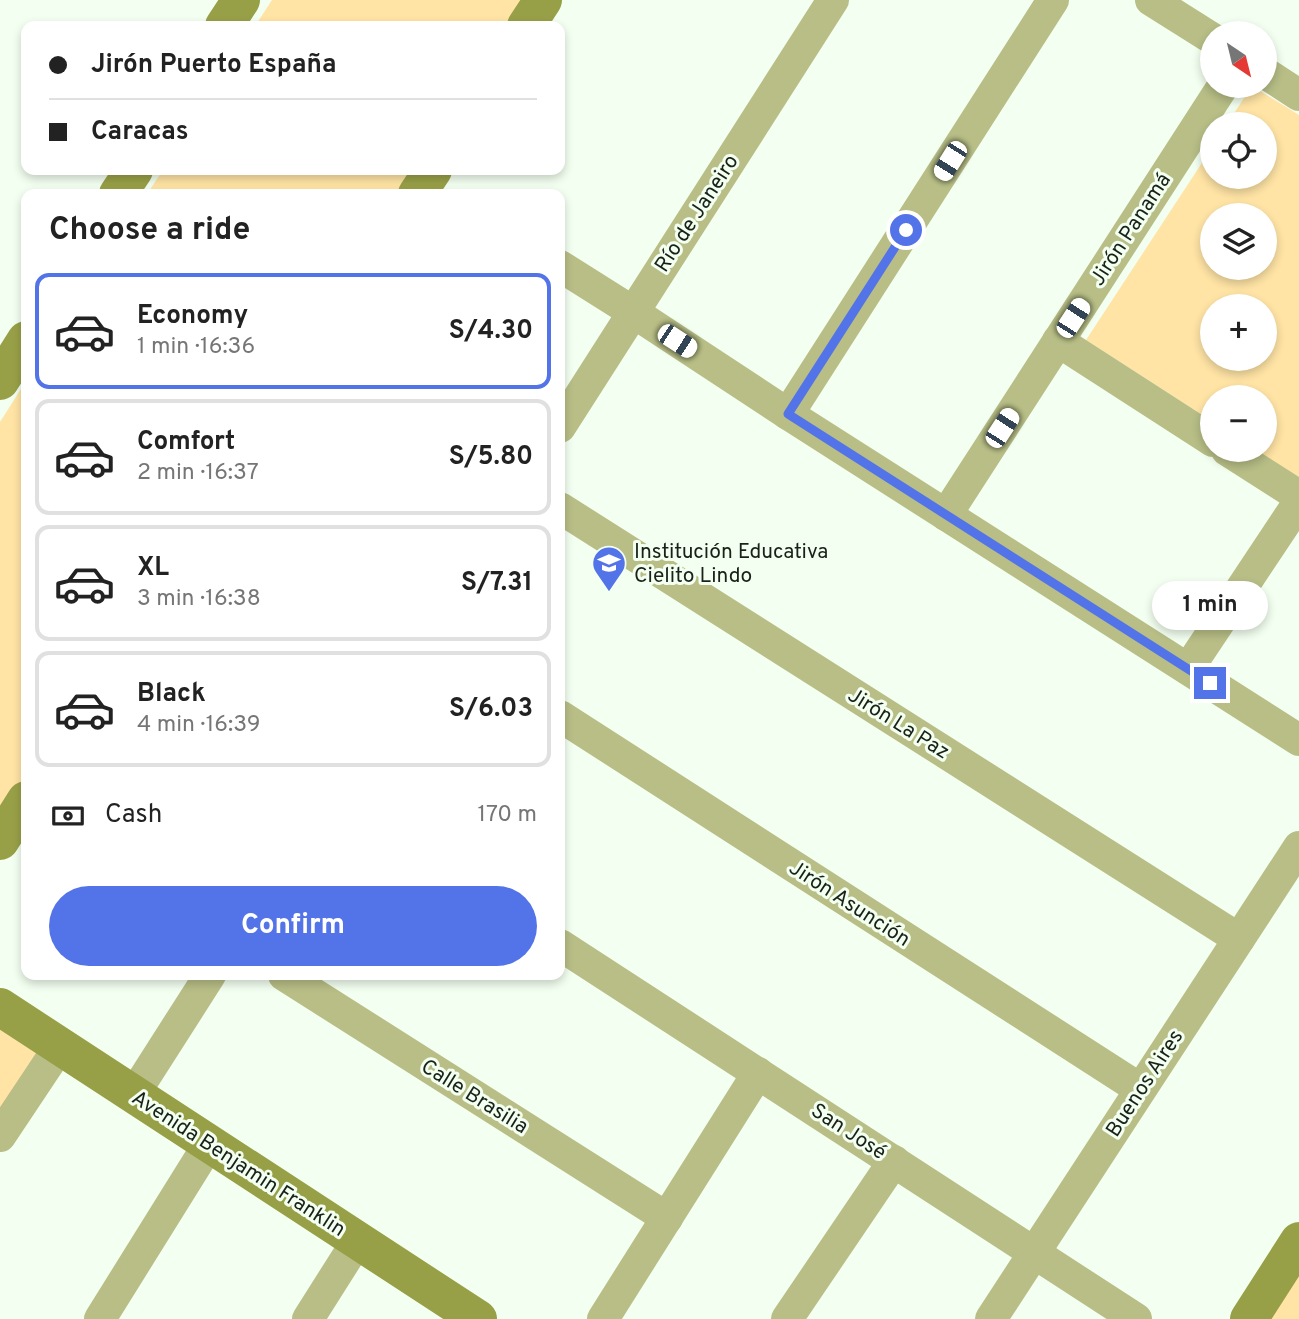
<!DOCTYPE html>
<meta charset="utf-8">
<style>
:root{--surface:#fff;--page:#f6f6f6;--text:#222;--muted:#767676;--line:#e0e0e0;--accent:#5373e8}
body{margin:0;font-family:Overpass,sans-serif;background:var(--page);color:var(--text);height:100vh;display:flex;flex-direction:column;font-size:26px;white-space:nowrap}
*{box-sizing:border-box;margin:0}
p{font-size:23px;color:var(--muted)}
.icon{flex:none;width:38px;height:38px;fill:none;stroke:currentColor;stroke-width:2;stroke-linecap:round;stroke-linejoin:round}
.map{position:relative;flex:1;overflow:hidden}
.drawer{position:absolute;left:21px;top:189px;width:544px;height:791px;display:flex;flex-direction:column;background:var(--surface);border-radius:14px;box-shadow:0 4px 10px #0003}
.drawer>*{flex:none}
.banner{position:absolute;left:21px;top:21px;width:544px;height:154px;border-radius:14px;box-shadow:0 4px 10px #0003;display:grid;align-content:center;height:154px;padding:0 28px;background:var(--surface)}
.needle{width:46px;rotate:145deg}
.controls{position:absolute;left:1200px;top:21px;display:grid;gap:14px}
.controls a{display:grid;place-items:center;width:77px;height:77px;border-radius:50%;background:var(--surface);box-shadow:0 4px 10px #0003;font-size:35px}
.end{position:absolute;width:32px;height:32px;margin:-16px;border:9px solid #5373e8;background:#fff;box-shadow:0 0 0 4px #fff}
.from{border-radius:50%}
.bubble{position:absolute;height:49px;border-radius:24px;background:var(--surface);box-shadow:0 4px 10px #0003;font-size:23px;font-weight:700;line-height:49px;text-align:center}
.car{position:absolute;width:21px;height:42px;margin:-21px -10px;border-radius:9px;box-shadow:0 0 5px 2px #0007;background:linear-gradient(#fff 24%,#345 0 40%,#fff 0 76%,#345 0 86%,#fff 0)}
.banner b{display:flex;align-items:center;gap:24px;height:66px;font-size:26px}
.banner b+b{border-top:2px solid var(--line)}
.banner i{width:18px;height:18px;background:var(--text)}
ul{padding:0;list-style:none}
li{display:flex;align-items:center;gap:21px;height:116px;margin:0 14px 10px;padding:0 14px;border:4px solid var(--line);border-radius:14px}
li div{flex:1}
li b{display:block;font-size:26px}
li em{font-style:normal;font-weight:700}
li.selected{border-color:var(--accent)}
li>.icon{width:63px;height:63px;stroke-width:1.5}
h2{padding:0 28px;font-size:32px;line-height:84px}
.pay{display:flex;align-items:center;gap:18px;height:77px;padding:0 28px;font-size:26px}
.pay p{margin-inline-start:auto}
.cta{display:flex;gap:14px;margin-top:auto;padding:14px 28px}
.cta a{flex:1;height:80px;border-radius:42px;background:var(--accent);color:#fff;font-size:28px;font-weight:700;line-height:80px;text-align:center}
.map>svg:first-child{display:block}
</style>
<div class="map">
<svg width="1299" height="1319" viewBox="0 0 1299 1319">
<rect width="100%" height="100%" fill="#f3fff1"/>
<!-- green -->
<g fill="#ffe4a5" fill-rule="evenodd">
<path d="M272,0H528L511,26H255Z"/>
<path d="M1252,86L1299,115V478L1255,450H1265V397H1213V422L1086,340L1213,146V177H1265V124H1227ZM1213,215H1265V268H1213ZM1213,306H1265V359H1213Z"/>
<path d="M163,170H419L404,194H147Z"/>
<path d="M26,381V782L0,823V422Z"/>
<path d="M0,1016L51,1049L0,1127Z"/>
<path d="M1299,1267V1319H1265Z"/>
</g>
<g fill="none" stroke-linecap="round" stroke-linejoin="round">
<!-- street -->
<g stroke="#b8be86" stroke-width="32">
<path d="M1151,0L1213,39"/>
<path d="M1265,73L1299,95"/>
<path d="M560,266L633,312L788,414L1299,740"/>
<path d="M1058,341L1213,441"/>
<path d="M788,414L1053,0"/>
<path d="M560,427L833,0"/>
<path d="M1227,450L1299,496"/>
<path d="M560,508L1239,939"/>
<path d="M946,515L1223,86"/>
<path d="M1188,669L1299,502"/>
<path d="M560,716L1140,1089"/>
<path d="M560,945L1136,1319"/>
<path d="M284,975L667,1218"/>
<path d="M134,1094L210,975"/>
<path d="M0,1136L60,1046"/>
<path d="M100,1319L209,1144"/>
<path d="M308,1319L358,1240"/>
<path d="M603,1319L758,1073"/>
<path d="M787,1319L894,1161"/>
<path d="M991,1319L1299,847"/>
</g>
<!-- secondary -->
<g stroke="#98a047" stroke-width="38">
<path d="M224,26L241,0"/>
<path d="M526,26L543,0"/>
<path d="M118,194L134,170"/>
<path d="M417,194L433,170"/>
<path d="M0,381L26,340"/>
<path d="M0,841L26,800"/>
<path d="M0,1007L478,1319"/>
<path d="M1249,1319L1299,1241"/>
</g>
</g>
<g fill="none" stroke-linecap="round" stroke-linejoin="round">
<!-- route -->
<path stroke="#5373e8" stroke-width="9" d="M906,230L788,414L1210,683"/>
</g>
<!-- icons -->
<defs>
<g id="school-pin" transform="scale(1.75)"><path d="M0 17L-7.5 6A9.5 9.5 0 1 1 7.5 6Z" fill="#5373e8" stroke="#f3fff1"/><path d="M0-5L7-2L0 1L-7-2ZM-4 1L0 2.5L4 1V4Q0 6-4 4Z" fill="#fff"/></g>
</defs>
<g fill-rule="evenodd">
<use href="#school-pin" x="609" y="563"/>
</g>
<g text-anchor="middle" stroke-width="6" stroke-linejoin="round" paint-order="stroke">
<!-- street labels -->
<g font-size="21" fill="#1a2119" stroke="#f3fff1">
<text transform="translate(696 213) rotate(-57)" y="7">Río de Janeiro</text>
<text transform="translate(1130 229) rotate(-57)" y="7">Jirón Panamá</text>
<text transform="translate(899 723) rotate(32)" y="7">Jirón La Paz</text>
<text transform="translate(850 903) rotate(33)" y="7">Jirón Asunción</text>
<text transform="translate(1144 1083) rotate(-57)" y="7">Buenos Aires</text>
<text transform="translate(475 1096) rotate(32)" y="7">Calle Brasilia</text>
<text transform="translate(849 1131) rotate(33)" y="7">San José</text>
<text transform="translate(239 1163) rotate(33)" y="7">Avenida Benjamin Franklin</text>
</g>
<!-- poi labels -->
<g font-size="21" fill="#1a2119" stroke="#f3fff1" text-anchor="start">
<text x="634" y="558">Institución Educativa<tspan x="634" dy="24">Cielito Lindo</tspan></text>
</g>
</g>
</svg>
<div class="controls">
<a><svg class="needle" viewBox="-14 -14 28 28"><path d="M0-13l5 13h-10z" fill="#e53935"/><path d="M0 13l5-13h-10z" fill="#767676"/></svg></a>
<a><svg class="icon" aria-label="locate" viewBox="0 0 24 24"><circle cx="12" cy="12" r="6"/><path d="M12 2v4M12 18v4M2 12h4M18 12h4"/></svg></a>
<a><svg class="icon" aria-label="layers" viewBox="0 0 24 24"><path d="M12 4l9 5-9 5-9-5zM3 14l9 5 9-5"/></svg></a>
<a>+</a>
<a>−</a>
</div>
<i class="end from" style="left:906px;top:230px"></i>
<i class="end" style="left:1210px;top:683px"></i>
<div class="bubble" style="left:1152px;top:581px;width:116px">1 min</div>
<i class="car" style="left:950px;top:161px;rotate:212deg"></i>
<i class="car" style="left:1073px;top:318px;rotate:33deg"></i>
<i class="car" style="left:677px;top:341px;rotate:123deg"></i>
<i class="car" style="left:1002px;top:428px;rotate:33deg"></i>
<div class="banner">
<b><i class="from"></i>Jirón Puerto España</b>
<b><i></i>Caracas</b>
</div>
<section class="drawer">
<h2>Choose a ride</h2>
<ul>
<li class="selected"><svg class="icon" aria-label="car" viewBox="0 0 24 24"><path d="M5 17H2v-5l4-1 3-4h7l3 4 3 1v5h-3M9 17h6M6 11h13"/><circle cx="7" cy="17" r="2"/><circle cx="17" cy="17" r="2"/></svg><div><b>Economy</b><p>1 min · 16:36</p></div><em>S/4.30</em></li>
<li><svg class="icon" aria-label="car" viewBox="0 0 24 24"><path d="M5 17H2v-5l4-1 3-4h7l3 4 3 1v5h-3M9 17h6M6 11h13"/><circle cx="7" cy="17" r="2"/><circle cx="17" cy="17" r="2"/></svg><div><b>Comfort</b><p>2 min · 16:37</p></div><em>S/5.80</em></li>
<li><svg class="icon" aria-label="car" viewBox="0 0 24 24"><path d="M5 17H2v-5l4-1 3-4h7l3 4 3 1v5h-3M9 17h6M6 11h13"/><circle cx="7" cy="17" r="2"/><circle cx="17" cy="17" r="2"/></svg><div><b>XL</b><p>3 min · 16:38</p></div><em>S/7.31</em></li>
<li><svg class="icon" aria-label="car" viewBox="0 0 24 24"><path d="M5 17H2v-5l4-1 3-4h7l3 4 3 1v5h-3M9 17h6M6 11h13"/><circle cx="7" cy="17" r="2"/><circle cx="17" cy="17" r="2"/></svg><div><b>Black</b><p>4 min · 16:39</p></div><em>S/6.03</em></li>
</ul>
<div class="pay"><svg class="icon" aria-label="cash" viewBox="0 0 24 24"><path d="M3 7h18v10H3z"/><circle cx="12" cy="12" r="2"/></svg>Cash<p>170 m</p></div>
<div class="cta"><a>Confirm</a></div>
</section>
</div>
